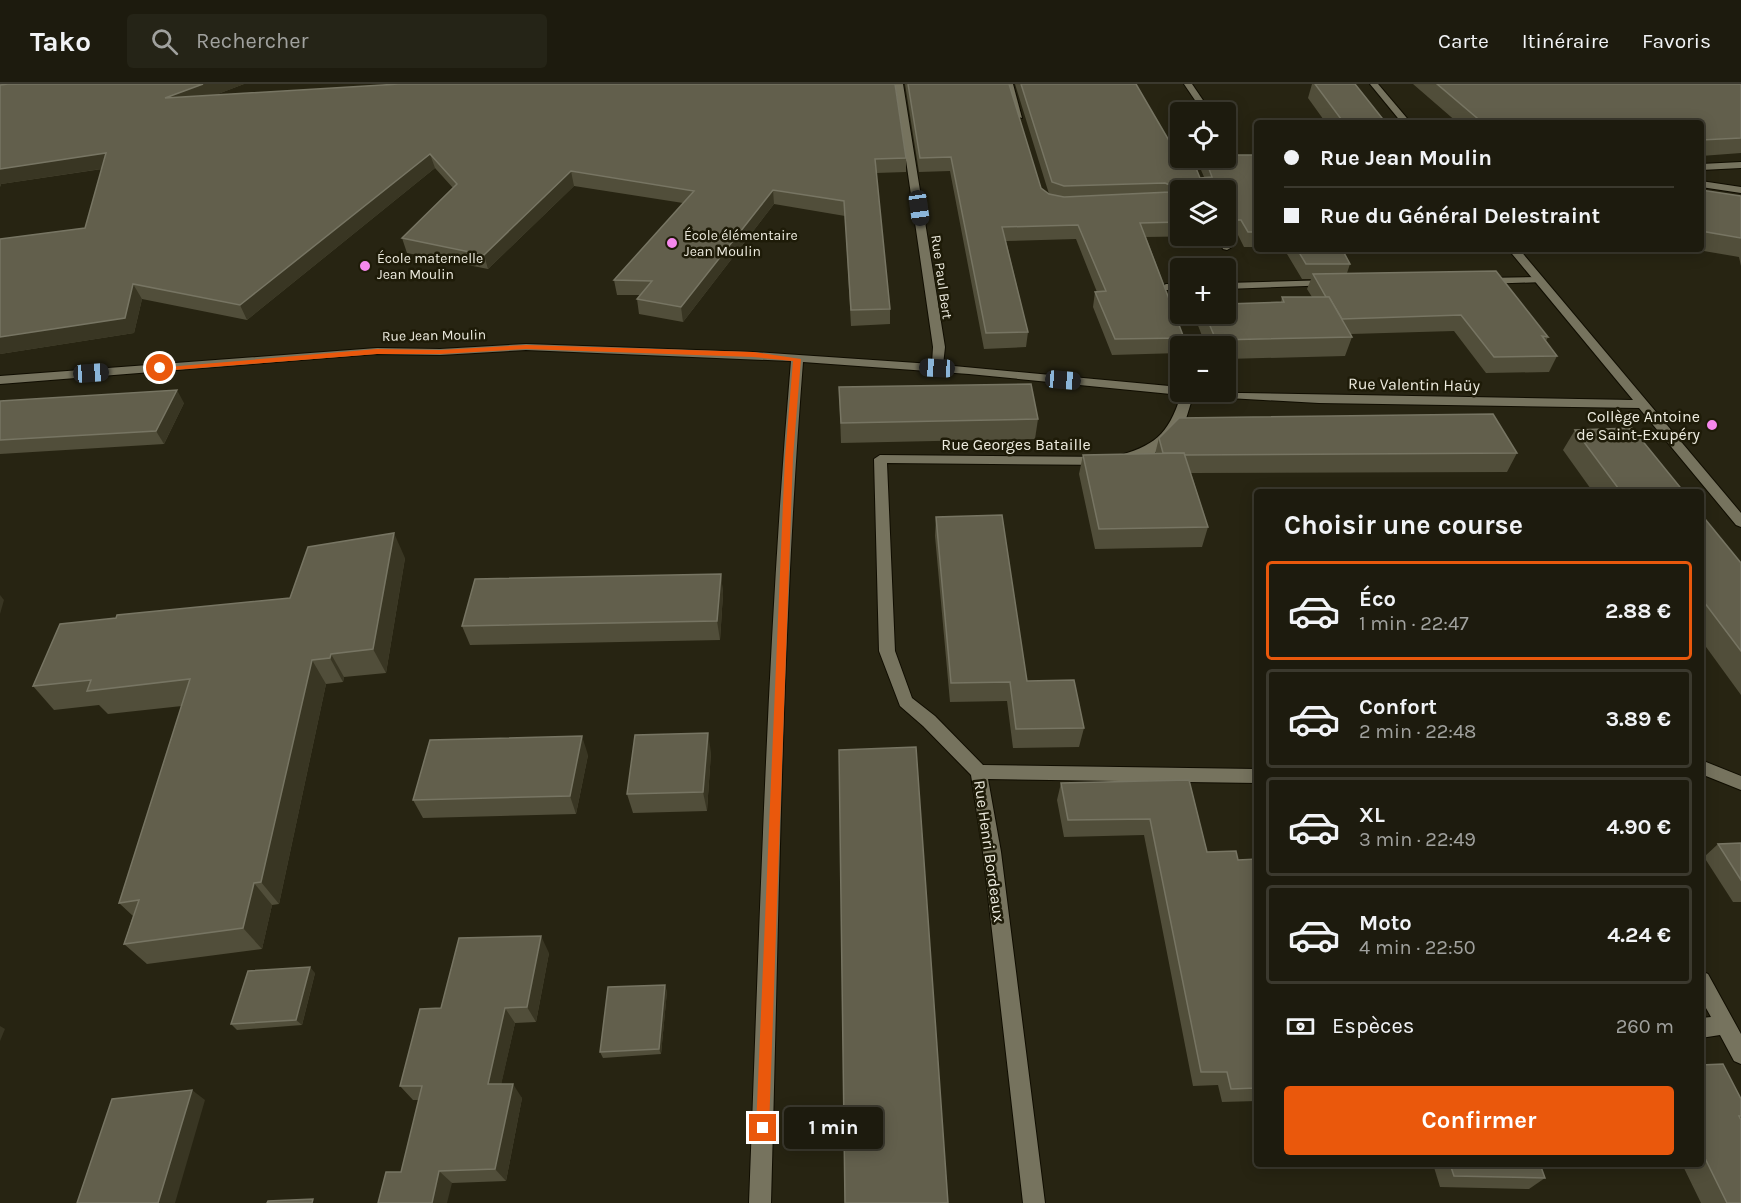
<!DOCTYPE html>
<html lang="fr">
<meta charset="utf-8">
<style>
:root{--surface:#1d1b0e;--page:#252417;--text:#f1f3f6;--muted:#a0a19e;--line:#3b392e;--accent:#ea580c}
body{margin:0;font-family:Karla,sans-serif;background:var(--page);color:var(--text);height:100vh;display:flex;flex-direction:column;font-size:22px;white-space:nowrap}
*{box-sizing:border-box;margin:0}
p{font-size:20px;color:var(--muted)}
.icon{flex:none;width:33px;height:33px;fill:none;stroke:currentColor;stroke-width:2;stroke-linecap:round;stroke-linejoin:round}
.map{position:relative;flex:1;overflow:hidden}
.drawer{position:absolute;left:1254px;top:405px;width:450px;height:678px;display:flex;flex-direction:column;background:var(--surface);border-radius:6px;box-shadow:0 3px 15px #0003,0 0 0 2px var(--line)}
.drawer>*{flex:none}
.banner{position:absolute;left:1254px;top:36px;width:450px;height:132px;border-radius:6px;box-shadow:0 3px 15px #0003,0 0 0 2px var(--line);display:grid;align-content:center;height:132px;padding:0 30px;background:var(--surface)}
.buttons{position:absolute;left:1170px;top:18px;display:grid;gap:12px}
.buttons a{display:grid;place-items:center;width:66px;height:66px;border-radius:6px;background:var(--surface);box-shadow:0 3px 15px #0003,0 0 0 2px var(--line);font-size:30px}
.end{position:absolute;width:27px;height:27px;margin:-14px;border:8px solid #ea580c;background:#fff;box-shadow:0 0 0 3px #fff}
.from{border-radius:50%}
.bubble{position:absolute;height:42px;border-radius:6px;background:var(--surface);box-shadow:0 3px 15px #0003,0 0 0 2px var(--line);font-size:20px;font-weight:700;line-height:42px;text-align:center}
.car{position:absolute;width:18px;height:36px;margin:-18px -9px;border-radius:8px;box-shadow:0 0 4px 2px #0007;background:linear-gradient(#222 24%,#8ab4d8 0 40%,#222 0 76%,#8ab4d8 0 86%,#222 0)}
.banner b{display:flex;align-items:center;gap:21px;height:57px;font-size:22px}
.banner b+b{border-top:2px solid var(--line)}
.banner i{width:15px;height:15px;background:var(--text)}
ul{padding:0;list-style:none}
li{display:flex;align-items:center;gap:18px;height:99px;margin:0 12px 9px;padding:0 18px;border:3px solid var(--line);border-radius:6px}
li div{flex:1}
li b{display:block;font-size:22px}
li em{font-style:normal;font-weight:700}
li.current{border-color:var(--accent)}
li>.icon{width:54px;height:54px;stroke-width:1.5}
h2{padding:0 30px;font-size:27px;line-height:72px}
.pay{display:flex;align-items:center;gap:15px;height:66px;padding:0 30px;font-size:22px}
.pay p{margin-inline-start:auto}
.cta{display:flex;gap:12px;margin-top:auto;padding:12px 30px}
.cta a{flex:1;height:69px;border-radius:6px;background:var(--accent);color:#fff;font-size:24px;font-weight:700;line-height:69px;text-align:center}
header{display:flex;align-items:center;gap:36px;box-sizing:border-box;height:84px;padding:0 30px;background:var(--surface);border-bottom:2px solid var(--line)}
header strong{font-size:28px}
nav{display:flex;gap:33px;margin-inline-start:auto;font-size:21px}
.search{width:420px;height:54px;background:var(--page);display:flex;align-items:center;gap:15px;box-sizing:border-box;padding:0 21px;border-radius:6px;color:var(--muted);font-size:22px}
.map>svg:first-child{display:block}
</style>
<header>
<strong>Tako</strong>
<div class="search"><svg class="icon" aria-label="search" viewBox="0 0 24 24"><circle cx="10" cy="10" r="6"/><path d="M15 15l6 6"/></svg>Rechercher</div>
<nav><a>Carte</a><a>Itinéraire</a><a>Favoris</a></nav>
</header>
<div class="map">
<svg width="1741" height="1119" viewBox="0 0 1741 1119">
<rect width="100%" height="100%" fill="#272412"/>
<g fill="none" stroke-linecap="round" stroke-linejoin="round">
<!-- service casing -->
<g stroke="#100d00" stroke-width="2">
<g id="service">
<path d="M1184,0H1192L1211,28H1203Z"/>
<path d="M1226,54L1236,65L1234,67L1226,69Z"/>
<path d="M1741,78V84L1701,86V80Z"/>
<path d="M1701,97L1741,103V109L1701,103Z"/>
<path d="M1226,150L1232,163L1227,166L1223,165L1217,152Z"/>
<path d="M1539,193L1543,194V198L1483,200L1478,197L1483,194Z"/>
<path d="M1330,196L1334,197V201L1226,205V199Z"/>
<path d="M1180,200V206H1166L1161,203L1166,200Z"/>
</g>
</g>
<!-- minor casing -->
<g stroke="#100d00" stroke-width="2">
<g id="minor">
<path d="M895,0H903L945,263L943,281L1180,303V308L1633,316L1508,165H1519L1741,429V443L1736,441L1639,324L1319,319L1193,312L1185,338L1154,370L1114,381L887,379L895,567L912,614L935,632L983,681L1257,685V699L988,695L1001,768L1045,1119H1023L983,768L971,691L923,642L900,622L879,567L874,375L880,371L1114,373C1154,362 1168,352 1181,311L969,290L803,278C781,558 779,839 771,1119H749C760,838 767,557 791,277L526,266L440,271L377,270L0,300V292L377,264L440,265L526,260L753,268L932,280L933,263Z"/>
<path d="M1005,0H1013L1022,34L1015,32Z"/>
<path d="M1370,0H1378L1411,39H1402Z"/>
<path d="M1701,676L1741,692V706L1701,690Z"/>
<path d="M1701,887L1708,890L1741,950V980L1734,977L1720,951L1701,954V934L1711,933L1701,915Z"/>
</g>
</g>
<!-- service -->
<use href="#service" fill="#76735e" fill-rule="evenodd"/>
<!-- minor -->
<use href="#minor" fill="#76735e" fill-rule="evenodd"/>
</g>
<!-- wall -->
<g fill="#514e3a">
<path d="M0,0H244L215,11L906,74V88L876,89L890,225V240L851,242L845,132L774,120L683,238L639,230L637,215L640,211H617L614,196L683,119L574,102L488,185L407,169L402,154L453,104L435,84L247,236L142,215L134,249L0,270V155L85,144L102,85L1,100L0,103Z"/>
<path d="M905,0H1009L1041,104L1049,110L1015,0H1136L1178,72L1200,94L1204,93L1201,86L1204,74H1226L1257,71V163H1244L1238,151H1229L1227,148L1226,106H1180V152H1207L1146,153L1184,254L1182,262H1180V269L1112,271L1093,223L1095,208H1097L1076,155L1006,157L1028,248L1026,263L984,265L950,87L919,88Z"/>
<path d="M1312,0H1355L1386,39H1326L1308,14Z"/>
<path d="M1413,0H1741V69L1701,72V39H1458Z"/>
<path d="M1701,106L1741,112V182L1739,173L1692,165H1701Z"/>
<path d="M1284,165H1342L1350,180L1347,189L1548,253L1546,257L1557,272L1549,288L1486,289L1454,247L1351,250L1352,253L1345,272L1226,275V262H1206L1197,239L1199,230H1226L1281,218L1282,213H1312L1307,205L1311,195H1302Z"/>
<path d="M839,303L1038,335L1035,355L841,359Z"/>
<path d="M0,317L184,319L164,360L0,370Z"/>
<path d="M1575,346L1684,408H1593L1563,366Z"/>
<path d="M1159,354L1517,369L1507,388L1191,389L1208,443L1202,463L1095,465L1079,390L1083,371L1155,370Z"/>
<path d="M1701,430L1741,479V611L1701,556Z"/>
<path d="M936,433L1027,597L1084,644L1079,663L1013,664L1007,617L950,618L935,452Z"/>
<path d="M405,474L386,589L344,593L343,598L326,600L279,820L272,821L262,865L147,880L124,860L133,832L119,819L182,622L108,630L99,621L54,626L33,602Z"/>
<path d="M721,490L723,510L720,556L470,561L462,542Z"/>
<path d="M711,668L707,727L633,729L627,710Z"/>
<path d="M588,671L576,730L423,734L413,716Z"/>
<path d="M1189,696L1207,768L1238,776L1257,775V1017L1222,1018L1218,1001L1193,1002L1144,751L1064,753L1057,716L1061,699Z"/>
<path d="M1741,759V818H1733L1704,773L1718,760Z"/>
<path d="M549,869L536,938L515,939L501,1000L522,1014L506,1097L452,1099L401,1088L419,1016H413L400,1002L441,924Z"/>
<path d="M315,889L302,941L237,946L231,940Z"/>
<path d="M667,907L661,970L603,974L600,968Z"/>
<path d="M1701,981L1741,1015V1119H1701L1682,1080H1701Z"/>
<path d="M1433,1080H1540L1545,1094L1529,1105L1440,1103Z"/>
</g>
<!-- shaded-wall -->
<g fill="#393623">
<path d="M203,0H244L171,28L165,14Z"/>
<path d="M106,69L114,83L1,100L0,103V85Z"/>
<path d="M430,70L435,84L247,236L240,221Z"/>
<path d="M571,87L574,102L488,185L484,171Z"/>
<path d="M773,106L774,120L683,238L681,223Z"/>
<path d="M1231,133L1227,148H1226V135Z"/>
<path d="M133,200L142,215L134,249L0,270V253Z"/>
<path d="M177,306L184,319L164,360L156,347Z"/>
<path d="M394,449L405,474L386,589L373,565Z"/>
<path d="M721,490L723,510L720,556L717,537Z"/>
<path d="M0,511L4,516L0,530Z"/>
<path d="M331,570L344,593L343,598L330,574Z"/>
<path d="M312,576L326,600L279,820L261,798Z"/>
<path d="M708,649L711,668L707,727L703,708Z"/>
<path d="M582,652L588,671L576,730L570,712Z"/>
<path d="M254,799L272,821L262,865L243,844Z"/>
<path d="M541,852L549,869L536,938L527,923Z"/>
<path d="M310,883L315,889L302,941L296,936Z"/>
<path d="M665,901L667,907L661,970L659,965Z"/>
<path d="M505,924L515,939L498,1015L488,1000Z"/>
<path d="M0,942L5,945L0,957Z"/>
<path d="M513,1000L522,1014L506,1097L495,1085Z"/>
<path d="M192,1006L205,1016L175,1119H158Z"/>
<path d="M439,1087L452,1099L447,1119H432Z"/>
</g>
<!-- building -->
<g fill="#625f4c" stroke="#777563" stroke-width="1.5">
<path d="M8,0H203L165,14L399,0H895L906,74L875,75L890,225L851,226L844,117L773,106L681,223L637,215L652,197L614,196L694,107L571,87L484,171L402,154L457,100L430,70L240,221L133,200L125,234L0,253V155L85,144L106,69L0,85V1Z"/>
<path d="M908,0H1009L1041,104L1049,110L1064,113L1170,108V101L1165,99L1064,102L1052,98L1021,0H1136L1178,72H1180V74H1192L1200,94L1212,93L1205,74H1226V71H1257V148H1248L1241,136H1233L1231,133L1226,135V106H1180V138L1140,139L1184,254L1115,255L1095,208L1106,207L1078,141L1002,143L1028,248L986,249L951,73L920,74Z"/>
<path d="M1315,0H1355L1386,39H1344Z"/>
<path d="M1437,0H1741V54L1701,56V39H1483Z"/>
<path d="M1701,106L1741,112V154L1701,147Z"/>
<path d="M1297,165H1342L1350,180H1306Z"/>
<path d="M1496,187L1548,253L1542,252L1557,272L1494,273L1461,231L1342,235L1329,213H1326L1313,190Z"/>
<path d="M1282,213H1329L1352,253L1216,256L1205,230H1226V220L1284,218Z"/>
<path d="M1031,300L1038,335L841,339L839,303Z"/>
<path d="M177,306L156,347L0,356V317Z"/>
<path d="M1493,330L1517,369L1185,371L1184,369H1163L1159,354L1179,334Z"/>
<path d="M1632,344L1684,408H1621L1575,346Z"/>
<path d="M1184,369L1208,443L1099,445L1083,371Z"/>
<path d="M1701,430L1741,479V567L1701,514Z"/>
<path d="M1002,431L1027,597L1074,596L1084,644L1016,645L1010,598L951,599L936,433Z"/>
<path d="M394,449L373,565L331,570L330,574L312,576L261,798L254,799L243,844L124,860L139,816L119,819L190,595L87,607L91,596L33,602L60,540L116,534L117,531L290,514L308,463Z"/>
<path d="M721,490L717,537L462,542L475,495Z"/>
<path d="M708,649L703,708L627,710L635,651Z"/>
<path d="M582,652L570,712L413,716L430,656Z"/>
<path d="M916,663L948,1119H845L839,666Z"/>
<path d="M1189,696L1207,768L1236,767L1238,776L1257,775V1004L1231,1005L1227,988H1201L1150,735L1068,736L1061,699Z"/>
<path d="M1741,759V796L1718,760Z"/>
<path d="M541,852L527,923L505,924L488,1000H513L495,1085L439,1087L432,1119H378L386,1088H401L422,1002H400L420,925L441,924L459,854Z"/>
<path d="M310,883L296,936L231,940L248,887Z"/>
<path d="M665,901L659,965L600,968L608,903Z"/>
<path d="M1723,980L1741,1015V1032H1739L1741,1036V1119H1727L1701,1066V981Z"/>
<path d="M192,1006L158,1119H77L112,1015Z"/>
<path d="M1450,1080H1540L1545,1094L1454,1092Z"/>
<path d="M313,1115L312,1119H267L268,1117Z"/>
</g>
<!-- route -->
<path fill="#ea580c" d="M526,261L753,268L801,275L793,373L769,1044L763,1051L756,1044L785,373L793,277L753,273L526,265L440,270H377L160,287L156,284L377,265L440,266Z"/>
<!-- markers -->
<g fill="#f688ed" stroke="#1e1b08" stroke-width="2">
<circle cx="672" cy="159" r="6"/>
<circle cx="365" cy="182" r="6"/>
<circle cx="1712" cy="341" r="6"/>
</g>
<g text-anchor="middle" stroke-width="5" stroke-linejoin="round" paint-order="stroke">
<!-- far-poi labels -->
<g font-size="14" fill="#edebdf" stroke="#1e1b08" text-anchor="start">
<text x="684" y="156">École élémentaire<tspan x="684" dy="16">Jean Moulin</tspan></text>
<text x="377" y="179">École maternelle<tspan x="377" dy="16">Jean Moulin</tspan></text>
</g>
<!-- far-street labels -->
<g font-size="14" fill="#edebdf" stroke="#1e1b08">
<text transform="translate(942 193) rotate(82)" y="5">Rue Paul Bert</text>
<text transform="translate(434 251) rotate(-1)" y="5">Rue Jean Moulin</text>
</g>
<!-- street labels -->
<g font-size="16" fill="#edebdf" stroke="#1e1b08">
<text transform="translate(1414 300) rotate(1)" y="6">Rue Valentin Haüy</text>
<text x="1016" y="366">Rue Georges Bataille</text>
<text transform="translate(990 767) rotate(82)" y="6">Rue Henri Bordeaux</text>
</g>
<!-- poi labels -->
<g font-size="16" fill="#edebdf" stroke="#1e1b08" text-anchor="end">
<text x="1700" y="338">Collège Antoine<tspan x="1700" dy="18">de Saint-Exupéry</tspan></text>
</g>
</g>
</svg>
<div class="buttons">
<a><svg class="icon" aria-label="locate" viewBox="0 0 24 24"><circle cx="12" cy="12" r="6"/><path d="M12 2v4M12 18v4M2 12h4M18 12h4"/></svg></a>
<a><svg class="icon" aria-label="layers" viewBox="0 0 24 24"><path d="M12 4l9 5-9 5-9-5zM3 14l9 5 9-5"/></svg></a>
<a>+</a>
<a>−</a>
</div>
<i class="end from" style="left:160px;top:284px"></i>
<i class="end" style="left:763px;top:1044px"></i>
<div class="bubble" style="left:784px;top:1023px;width:99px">1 min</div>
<i class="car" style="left:919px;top:124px;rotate:172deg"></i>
<i class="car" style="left:937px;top:284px;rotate:273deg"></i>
<i class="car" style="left:91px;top:289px;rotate:86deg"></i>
<i class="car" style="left:1063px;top:296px;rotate:95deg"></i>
<div class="banner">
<b><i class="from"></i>Rue Jean Moulin</b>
<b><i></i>Rue du Général Delestraint</b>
</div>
<section class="drawer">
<h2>Choisir une course</h2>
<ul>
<li class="current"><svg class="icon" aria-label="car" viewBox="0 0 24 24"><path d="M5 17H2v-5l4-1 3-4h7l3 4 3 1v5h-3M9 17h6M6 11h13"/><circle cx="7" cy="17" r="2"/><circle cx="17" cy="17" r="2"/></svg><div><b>Éco</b><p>1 min · 22:47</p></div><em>2.88 €</em></li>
<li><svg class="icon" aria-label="car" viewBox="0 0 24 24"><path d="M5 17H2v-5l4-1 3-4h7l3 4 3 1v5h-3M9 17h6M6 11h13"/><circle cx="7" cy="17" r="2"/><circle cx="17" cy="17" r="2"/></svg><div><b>Confort</b><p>2 min · 22:48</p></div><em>3.89 €</em></li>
<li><svg class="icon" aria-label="car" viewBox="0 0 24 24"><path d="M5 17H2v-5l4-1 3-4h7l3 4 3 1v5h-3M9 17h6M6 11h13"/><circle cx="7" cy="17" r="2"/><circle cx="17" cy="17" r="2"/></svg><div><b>XL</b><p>3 min · 22:49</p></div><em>4.90 €</em></li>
<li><svg class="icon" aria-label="car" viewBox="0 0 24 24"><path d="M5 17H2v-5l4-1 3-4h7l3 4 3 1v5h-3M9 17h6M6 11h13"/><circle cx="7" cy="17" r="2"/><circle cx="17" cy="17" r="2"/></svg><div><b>Moto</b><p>4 min · 22:50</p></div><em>4.24 €</em></li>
</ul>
<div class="pay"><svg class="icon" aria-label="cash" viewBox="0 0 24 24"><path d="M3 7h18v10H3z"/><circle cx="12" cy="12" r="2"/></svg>Espèces<p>260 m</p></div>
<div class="cta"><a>Confirmer</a></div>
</section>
</div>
